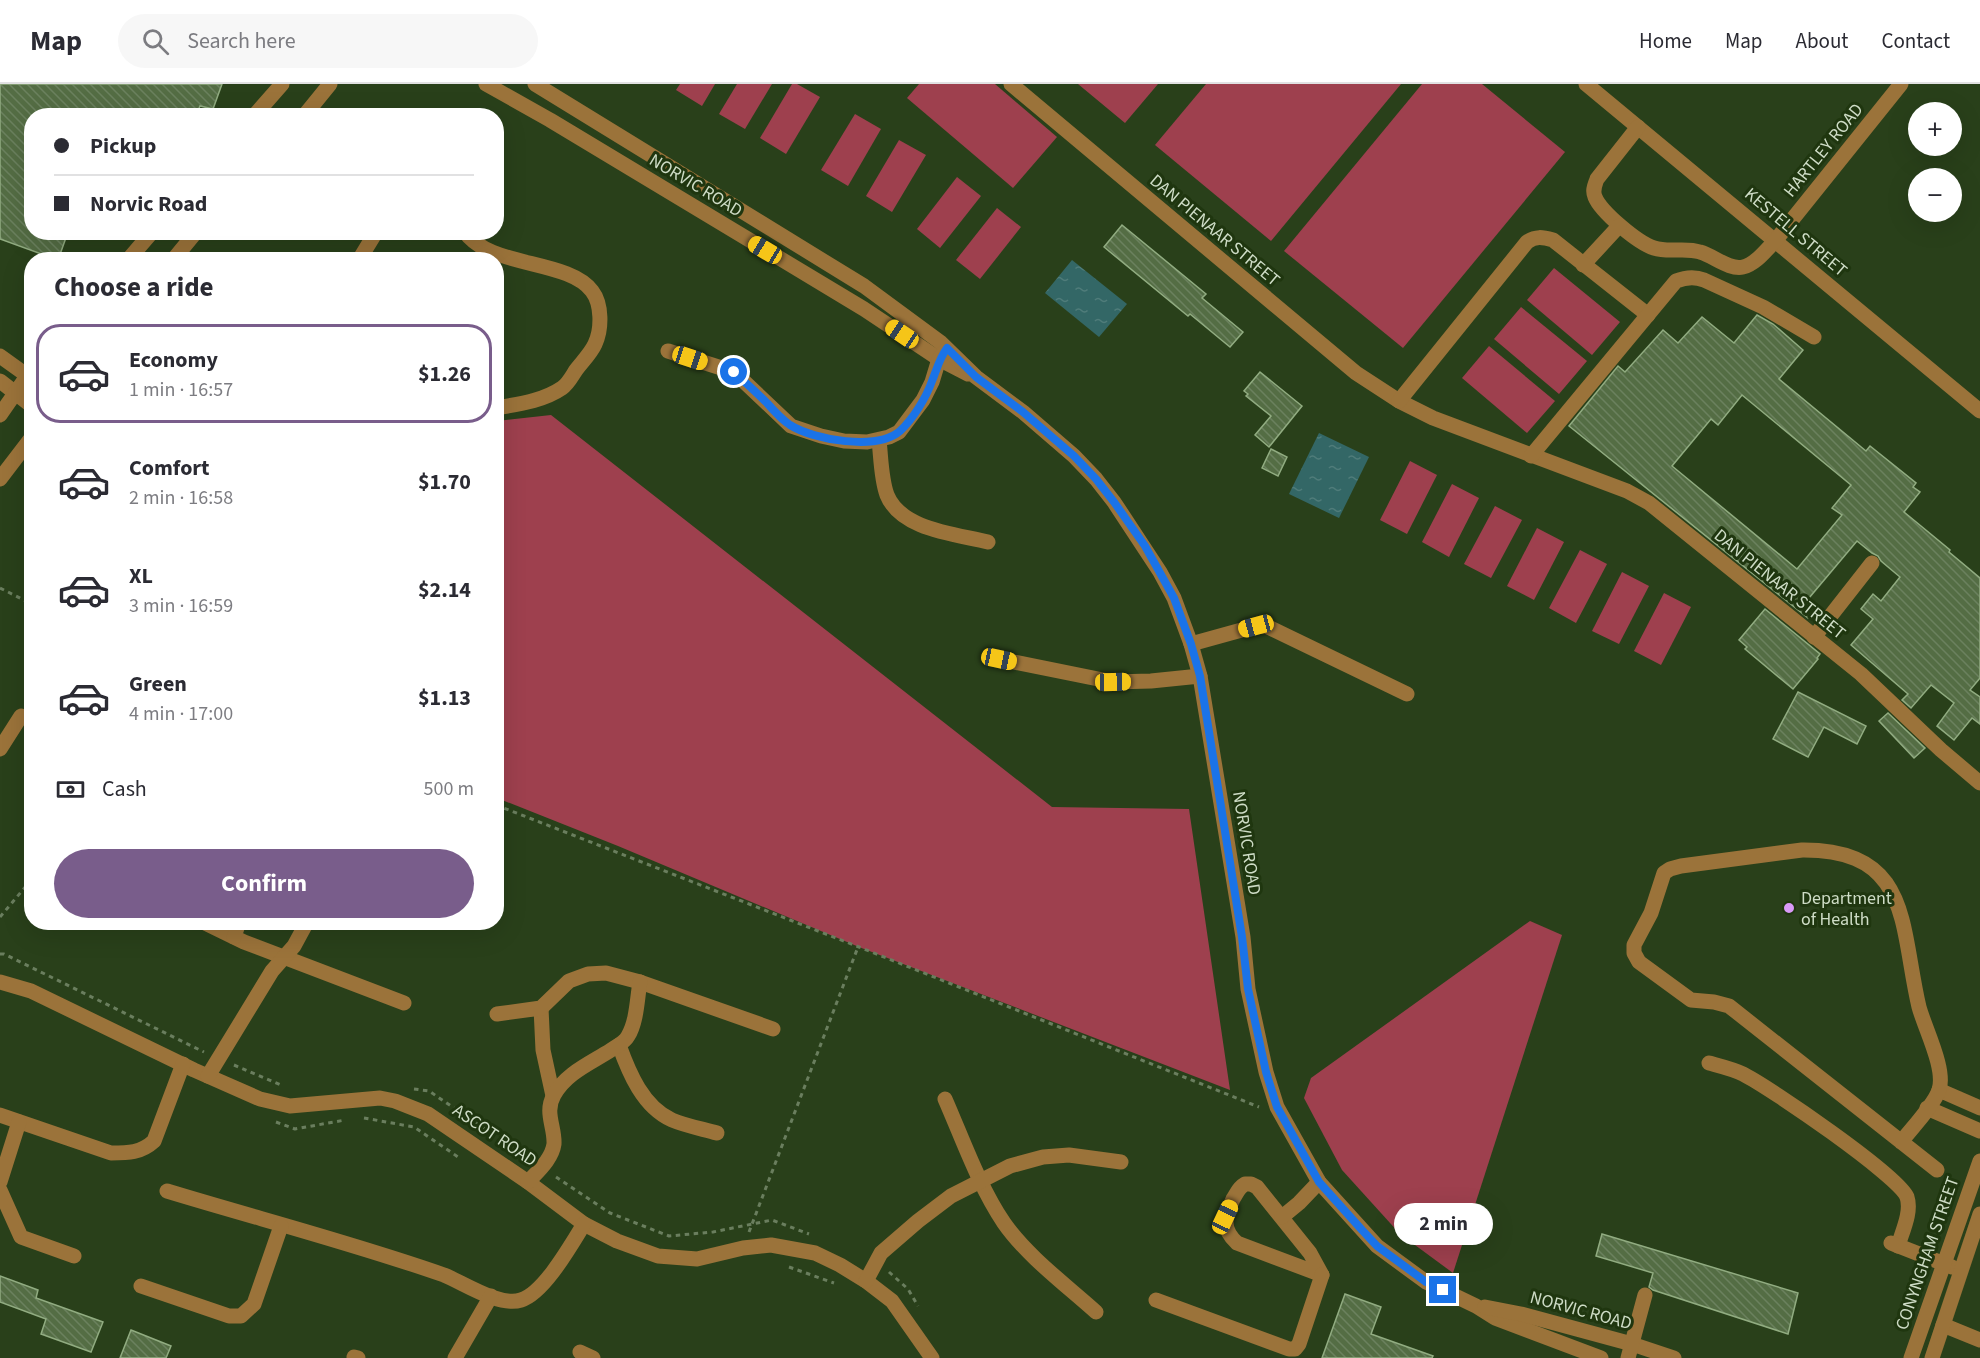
<!DOCTYPE html>
<meta charset="utf-8">
<style>
:root{--surface:#fff;--page:#f7f7f7;--text:#2b2b33;--muted:#7c7c81;--line:#e1e1e2;--accent:#795d8b}
body{margin:0;font-family:"Source Sans 3",sans-serif;background:var(--page);color:var(--text);height:100vh;display:flex;flex-direction:column;font-size:22px;white-space:nowrap}
*{box-sizing:border-box;margin:0}
p{font-size:20px;color:var(--muted)}
.icon{flex:none;width:33px;height:33px;fill:none;stroke:currentColor;stroke-width:2;stroke-linecap:round;stroke-linejoin:round}
.map{position:relative;flex:1;overflow:hidden}
.details{position:absolute;left:24px;top:168px;width:480px;height:678px;display:flex;flex-direction:column;background:var(--surface);border-radius:24px;box-shadow:0 6px 24px #0002}
.details>*{flex:none}
.hud{position:absolute;left:24px;top:24px;width:480px;height:132px;border-radius:24px;box-shadow:0 6px 24px #0002;display:grid;align-content:center;height:132px;padding:0 30px;background:var(--surface)}
.controls{position:absolute;left:1908px;top:18px;display:grid;gap:12px}
.controls a{display:grid;place-items:center;width:54px;height:54px;border-radius:50%;background:var(--surface);box-shadow:0 6px 24px #0002;font-size:30px}
.end{position:absolute;width:27px;height:27px;margin:-14px;border:8px solid #1a73e8;background:#fff;box-shadow:0 0 0 3px #fff}
.from{border-radius:50%}
.bubble{position:absolute;height:42px;border-radius:21px;background:var(--surface);box-shadow:0 6px 24px #0002;font-size:20px;font-weight:700;line-height:42px;text-align:center}
.car{position:absolute;width:18px;height:36px;margin:-18px -9px;border-radius:8px;box-shadow:0 0 4px 2px #0007;background:linear-gradient(#f5c518 24%,#345 0 40%,#f5c518 0 76%,#345 0 86%,#f5c518 0)}
.hud b{display:flex;align-items:center;gap:21px;height:57px;font-size:22px}
.hud b+b{border-top:2px solid var(--line)}
.hud i{width:15px;height:15px;background:var(--text)}
ul{padding:0;list-style:none}
li{display:flex;align-items:center;gap:18px;height:99px;margin:0 12px 9px;padding:0 18px;border:3px solid transparent;border-radius:24px}
li div{flex:1}
li b{display:block;font-size:22px}
li em{font-style:normal;font-weight:700}
li.selected{border-color:var(--accent)}
li>.icon{width:54px;height:54px;stroke-width:1.5}
h2{padding:0 30px;font-size:27px;line-height:72px}
.pay{display:flex;align-items:center;gap:15px;height:66px;padding:0 30px;font-size:22px}
.pay p{margin-inline-start:auto}
.button{display:flex;gap:12px;margin-top:auto;padding:12px 30px}
.button a{flex:1;height:69px;border-radius:36px;background:var(--accent);color:#fff;font-size:24px;font-weight:700;line-height:69px;text-align:center}
header{display:flex;align-items:center;gap:36px;box-sizing:border-box;height:84px;padding:0 30px;background:var(--surface);border-bottom:2px solid var(--line)}
header strong{font-size:28px}
nav{display:flex;gap:33px;margin-inline-start:auto;font-size:21px}
.search{width:420px;height:54px;background:var(--page);display:flex;align-items:center;gap:15px;box-sizing:border-box;padding:0 21px;border-radius:33px;color:var(--muted);font-size:22px}
.map>svg:first-child{display:block}
</style>
<header>
<strong>Map</strong>
<div class="search"><svg class="icon" aria-label="search" viewBox="0 0 24 24"><circle cx="10" cy="10" r="6"/><path d="M15 15l6 6"/></svg>Search here</div>
<nav><a>Home</a><a>Map</a><a>About</a><a>Contact</a></nav>
</header>
<div class="map">
<svg width="1980" height="1274" viewBox="0 0 1980 1274">
<defs>
<pattern id="water-ripples" width="26" height="14" patternUnits="userSpaceOnUse" patternTransform="scale(1.5)"><rect width="26" height="14" fill="#336766"/><path d="M2 4q2-2 4 0t4 0M15 11q2-2 4 0t4 0" fill="none" stroke="#4f7c7a"/></pattern>
<pattern id="building-back-hatch" width="6" height="6" patternUnits="userSpaceOnUse" patternTransform="scale(1.5)"><rect width="6" height="6" fill="#546d44"/><path d="M-1 5l2 2M0 0l6 6M5-1l2 2" fill="none" stroke="#6b815e"/></pattern>
</defs>
<rect width="100%" height="100%" fill="#29401a"/>
<!-- green -->
<g fill="#9e404e">
<path d="M680,0H715L702,22L676,6Z"/>
<path d="M737,0H772L745,45L719,30Z"/>
<path d="M792,0H797L820,13L786,70L760,54Z"/>
<path d="M919,0H995L1057,53L1013,104L907,14Z"/>
<path d="M1078,0H1158L1125,39Z"/>
<path d="M1206,0H1401L1271,157L1155,61Z"/>
<path d="M1422,0H1482L1565,68L1403,264L1284,167Z"/>
<path d="M855,30L881,45L848,102L821,86Z"/>
<path d="M899,56L926,71L892,128L866,112Z"/>
<path d="M957,93L981,112L940,164L917,145Z"/>
<path d="M997,124L1021,143L980,195L956,176Z"/>
<path d="M1554,184L1620,238L1592,271L1527,216Z"/>
<path d="M1521,223L1587,277L1559,310L1494,255Z"/>
<path d="M1489,262L1555,317L1527,349L1462,294Z"/>
<path d="M551,331L1052,723L1189,725L1230,1006L859,863L618,762L497,714V337Z"/>
<path d="M1410,377L1437,391L1407,450L1380,436Z"/>
<path d="M1452,400L1479,414L1449,473L1422,458Z"/>
<path d="M1495,422L1522,436L1491,494L1464,480Z"/>
<path d="M1537,444L1564,458L1534,516L1507,502Z"/>
<path d="M1580,466L1607,480L1576,539L1549,524Z"/>
<path d="M1622,488L1649,502L1619,560L1592,547Z"/>
<path d="M1664,509L1691,523L1661,581L1634,567Z"/>
<path d="M1530,837L1562,851L1453,1189L1400,1150L1342,1086L1304,1014L1311,994Z"/>
</g>
<!-- water -->
<g fill="url(#water-ripples)">
<path d="M1072,176L1127,220L1099,253L1045,209Z"/>
<path d="M1319,349L1369,373L1339,434L1289,410Z"/>
</g>
<!-- building -->
<g fill="url(#building-back-hatch)" stroke="#91ac81" stroke-width="1.5" fill-rule="evenodd">
<path d="M0,0H222L213,25L200,22L196,32H32V148H68L58,176L0,155Z"/>
<path d="M1122,141L1206,210L1202,214L1243,248L1230,263L1190,230L1188,232L1104,163Z"/>
<path d="M1757,231L1773,240L1803,266L1779,295L1866,367L1870,362L1916,399L1913,403L1920,408L1904,428L1950,466L1949,468L1980,494V594L1970,606L1980,613V640L1972,634L1954,656L1937,642L1954,619L1931,601L1911,624L1902,616L1908,610L1851,561L1873,535L1861,525L1873,510L1881,517L1900,493L1881,477L1878,472L1872,469L1857,457L1809,514L1818,522L1808,534L1569,342L1618,282L1625,288L1663,246L1678,259L1702,233L1734,259ZM1742,311L1851,401L1832,424L1842,431L1797,485L1672,382L1711,335L1718,341Z"/>
<path d="M1260,288L1302,322L1269,363L1255,351L1271,332L1246,312L1248,310L1244,307Z"/>
<path d="M1271,365L1287,373L1278,392L1262,384Z"/>
<path d="M1765,525L1820,570L1817,574L1818,575L1793,605L1745,565L1747,563L1739,556Z"/>
<path d="M1798,608L1866,642L1857,660L1824,643L1808,673L1773,655Z"/>
<path d="M1888,629L1925,664L1914,674L1879,637Z"/>
<path d="M1602,1150L1798,1209L1788,1250L1653,1206L1649,1203L1653,1189L1596,1172Z"/>
<path d="M0,1192L38,1206L36,1214L103,1238L91,1268L41,1250L46,1235L0,1218Z"/>
<path d="M1345,1210L1381,1223L1371,1250L1433,1272L1432,1274H1322Z"/>
<path d="M131,1246L171,1262L166,1274H120Z"/>
</g>
<g fill="none" stroke-linecap="round" stroke-linejoin="round">
<!-- path -->
<g stroke="#6a7e5e" stroke-width="3" stroke-dasharray="4.5 4.5" stroke-linecap="butt">
<path d="M0,504L32,520"/>
<path d="M496,721L859,863L1259,1023"/>
<path d="M0,833L32,795"/>
<path d="M0,870H4L204,968"/>
<path d="M234,981L281,1001"/>
<path d="M414,1005L429,1007L528,1074"/>
<path d="M364,1034L414,1043L461,1075"/>
<path d="M276,1038L295,1045L345,1036"/>
<path d="M556,1093L610,1129L669,1152L713,1148L772,1136L809,1150"/>
<path d="M749,1148L858,863"/>
<path d="M789,1183L834,1199"/>
<path d="M889,1188L908,1205L918,1222"/>
</g>
<!-- minor -->
<g stroke="#9b733a" stroke-width="15">
<path d="M486,0L550,36L864,225L939,275L968,290"/>
<path d="M535,0L864,202L940,258L976,293L1023,328L1074,372L1096,395L1114,418L1160,488L1174,514L1191,560L1200,592L1243,853L1248,905L1266,988L1277,1023L1319,1098L1377,1162L1426,1198L1476,1222L1495,1234L1601,1274"/>
<path d="M1011,0L1356,289L1399,317L1433,334L1627,407L1649,419L1861,590L1941,666L1980,699"/>
<path d="M1586,0L1980,327"/>
<path d="M254,32L282,0"/>
<path d="M304,32L330,0"/>
<path d="M1638,43L1597,95C1595,101 1592,106 1595,113C1601,128 1638,159 1654,164C1669,169 1685,163 1700,168C1714,172 1729,186 1743,183C1756,180 1766,166 1775,157L1901,0"/>
<path d="M465,148C490,184 568,175 592,207C602,220 602,245 595,260C591,269 582,278 576,286C572,292 568,300 562,304C543,317 519,320 496,324"/>
<path d="M128,176L152,148"/>
<path d="M173,176L196,148"/>
<path d="M359,176L376,148"/>
<path d="M1583,181L1619,142"/>
<path d="M668,267L734,288L791,342L821,352L844,357L867,358L889,353L899,348L923,316L932,298L939,275L945,267"/>
<path d="M0,272L32,295"/>
<path d="M0,297L32,322"/>
<path d="M1399,317L1527,158C1536,152 1542,153 1553,156L1648,231"/>
<path d="M0,331L32,285"/>
<path d="M879,356C881,373 881,395 887,411C901,446 956,450 988,458"/>
<path d="M1531,372L1676,197C1686,193 1694,192 1704,196L1763,223L1814,253"/>
<path d="M0,395L32,353"/>
<path d="M1814,553L1872,479"/>
<path d="M1191,560L1256,542H1266L1407,610"/>
<path d="M999,575L1113,598L1151,597L1200,592"/>
<path d="M0,665L21,632"/>
<path d="M203,838L244,858L404,919"/>
<path d="M234,853L239,838"/>
<path d="M0,898L31,907L194,986L260,1015L290,1022L380,1014L395,1017L428,1030L528,1098L584,1140L617,1157L658,1172L697,1175L743,1164L771,1161L815,1169L840,1181L866,1197L892,1217L932,1274"/>
<path d="M541,924L543,966L553,1012"/>
<path d="M497,930L541,924L569,897L588,890L606,889L640,898L773,945"/>
<path d="M619,961C629,989 643,1023 672,1036C686,1042 703,1045 717,1049"/>
<path d="M1709,979C1720,982 1733,985 1743,990C1769,1003 1899,1092 1907,1113C1912,1128 1902,1148 1898,1162"/>
<path d="M208,992L272,887L294,862L307,838"/>
<path d="M1939,1006L1980,1024"/>
<path d="M945,1015C963,1056 979,1102 1004,1139C1027,1172 1066,1201 1096,1228"/>
<path d="M1927,1024L1980,1047"/>
<path d="M0,1031L111,1069C128,1069 141,1069 154,1057L183,980"/>
<path d="M1901,1058C1911,1045 1934,1021 1939,1006C1946,985 1925,945 1919,923C1900,843 1912,765 1802,766L1681,782L1670,785L1664,789L1651,829L1634,861V869L1639,878L1691,916L1714,918L1729,922L1937,1086"/>
<path d="M0,1098L19,1038"/>
<path d="M528,1098C538,1087 552,1075 554,1060C555,1043 544,1028 554,1011C566,989 591,979 611,966C617,962 625,958 628,952C637,937 637,915 640,898"/>
<path d="M1245,1100H1251L1257,1103L1310,1169L1322,1191L1237,1159C1221,1144 1225,1133 1233,1115C1237,1109 1238,1104 1245,1100Z"/>
<path d="M0,1106L21,1153L74,1172"/>
<path d="M167,1107C259,1135 353,1159 444,1191C464,1199 499,1223 521,1216C544,1209 571,1161 584,1140"/>
<path d="M1282,1133L1299,1119L1319,1098"/>
<path d="M1891,1159L1952,1183"/>
<path d="M866,1197L881,1169L918,1137L951,1112L1010,1082L1043,1073L1069,1071L1121,1078"/>
<path d="M141,1202L229,1232H241L254,1220L281,1142"/>
<path d="M1156,1216L1289,1265H1295L1299,1260L1322,1191"/>
<path d="M1485,1223L1521,1230L1632,1260L1674,1274"/>
<path d="M1943,1241L1980,1256"/>
<path d="M580,1268L593,1274"/>
<path d="M354,1273L358,1274"/>
<path d="M455,1274L491,1212"/>
<path d="M1628,1274L1645,1211"/>
<path d="M1911,1274L1980,1077"/>
<path d="M1932,1274L1980,1130"/>
</g>
</g>
<g fill="none" stroke-linecap="round" stroke-linejoin="round">
<!-- route -->
<path stroke="#1a73e8" stroke-width="8" d="M734,288C745,298 756,308 767,319C774,327 781,335 790,341C814,356 877,367 900,347C913,335 926,314 932,297C937,285 939,275 947,264L976,293L1023,328L1074,372L1096,395L1114,418L1145,462L1174,514L1191,560L1200,592L1242,853L1248,905L1266,988L1277,1023L1319,1098L1362,1146L1377,1162L1426,1198L1443,1206"/>
</g>
<!-- markers -->
<circle fill="#d99af7" stroke="#1f360f" stroke-width="2" cx="1789" cy="824" r="6"/>
<g text-anchor="middle" stroke-width="6" stroke-linejoin="round" paint-order="stroke">
<!-- street labels -->
<g font-size="18" fill="#cedcc6" stroke="#1f360f">
<text transform="translate(1823 66) rotate(-51)" y="6">HARTLEY ROAD</text>
<text transform="translate(696 101) rotate(31)" y="6">NORVIC ROAD</text>
<text transform="translate(1215 146) rotate(40)" y="6">DAN PIENAAR STREET</text>
<text transform="translate(1796 148) rotate(40)" y="6">KESTELL STREET</text>
<text transform="translate(1780 500) rotate(39)" y="6">DAN PIENAAR STREET</text>
<text transform="translate(1247 759) rotate(81)" y="6">NORVIC ROAD</text>
<text transform="translate(495 1051) rotate(34)" y="6">ASCOT ROAD</text>
<text transform="translate(1927 1169) rotate(-71)" y="6">CONYNGHAM STREET</text>
<text transform="translate(1581 1226) rotate(15)" y="6">NORVIC ROAD</text>
</g>
<!-- poi labels -->
<g font-size="18" fill="#cedcc6" stroke="#1f360f" text-anchor="start">
<text x="1801" y="820">Department<tspan x="1801" dy="21">of Health</tspan></text>
</g>
</g>
</svg>
<div class="controls">
<a>+</a>
<a>−</a>
</div>
<i class="end from" style="left:734px;top:288px"></i>
<i class="end" style="left:1443px;top:1206px"></i>
<div class="bubble" style="left:1394px;top:1119px;width:99px">2 min</div>
<i class="car" style="left:765px;top:166px;rotate:301deg"></i>
<i class="car" style="left:902px;top:250px;rotate:304deg"></i>
<i class="car" style="left:690px;top:274px;rotate:108deg"></i>
<i class="car" style="left:1256px;top:542px;rotate:255deg"></i>
<i class="car" style="left:999px;top:575px;rotate:102deg"></i>
<i class="car" style="left:1113px;top:598px;rotate:89deg"></i>
<i class="car" style="left:1225px;top:1133px;rotate:25deg"></i>
<div class="hud">
<b><i class="from"></i>Pickup</b>
<b><i></i>Norvic Road</b>
</div>
<section class="details">
<h2>Choose a ride</h2>
<ul>
<li class="selected"><svg class="icon" aria-label="car" viewBox="0 0 24 24"><path d="M5 17H2v-5l4-1 3-4h7l3 4 3 1v5h-3M9 17h6M6 11h13"/><circle cx="7" cy="17" r="2"/><circle cx="17" cy="17" r="2"/></svg><div><b>Economy</b><p>1 min · 16:57</p></div><em>$1.26</em></li>
<li><svg class="icon" aria-label="car" viewBox="0 0 24 24"><path d="M5 17H2v-5l4-1 3-4h7l3 4 3 1v5h-3M9 17h6M6 11h13"/><circle cx="7" cy="17" r="2"/><circle cx="17" cy="17" r="2"/></svg><div><b>Comfort</b><p>2 min · 16:58</p></div><em>$1.70</em></li>
<li><svg class="icon" aria-label="car" viewBox="0 0 24 24"><path d="M5 17H2v-5l4-1 3-4h7l3 4 3 1v5h-3M9 17h6M6 11h13"/><circle cx="7" cy="17" r="2"/><circle cx="17" cy="17" r="2"/></svg><div><b>XL</b><p>3 min · 16:59</p></div><em>$2.14</em></li>
<li><svg class="icon" aria-label="car" viewBox="0 0 24 24"><path d="M5 17H2v-5l4-1 3-4h7l3 4 3 1v5h-3M9 17h6M6 11h13"/><circle cx="7" cy="17" r="2"/><circle cx="17" cy="17" r="2"/></svg><div><b>Green</b><p>4 min · 17:00</p></div><em>$1.13</em></li>
</ul>
<div class="pay"><svg class="icon" aria-label="cash" viewBox="0 0 24 24"><path d="M3 7h18v10H3z"/><circle cx="12" cy="12" r="2"/></svg>Cash<p>500 m</p></div>
<div class="button"><a>Confirm</a></div>
</section>
</div>
